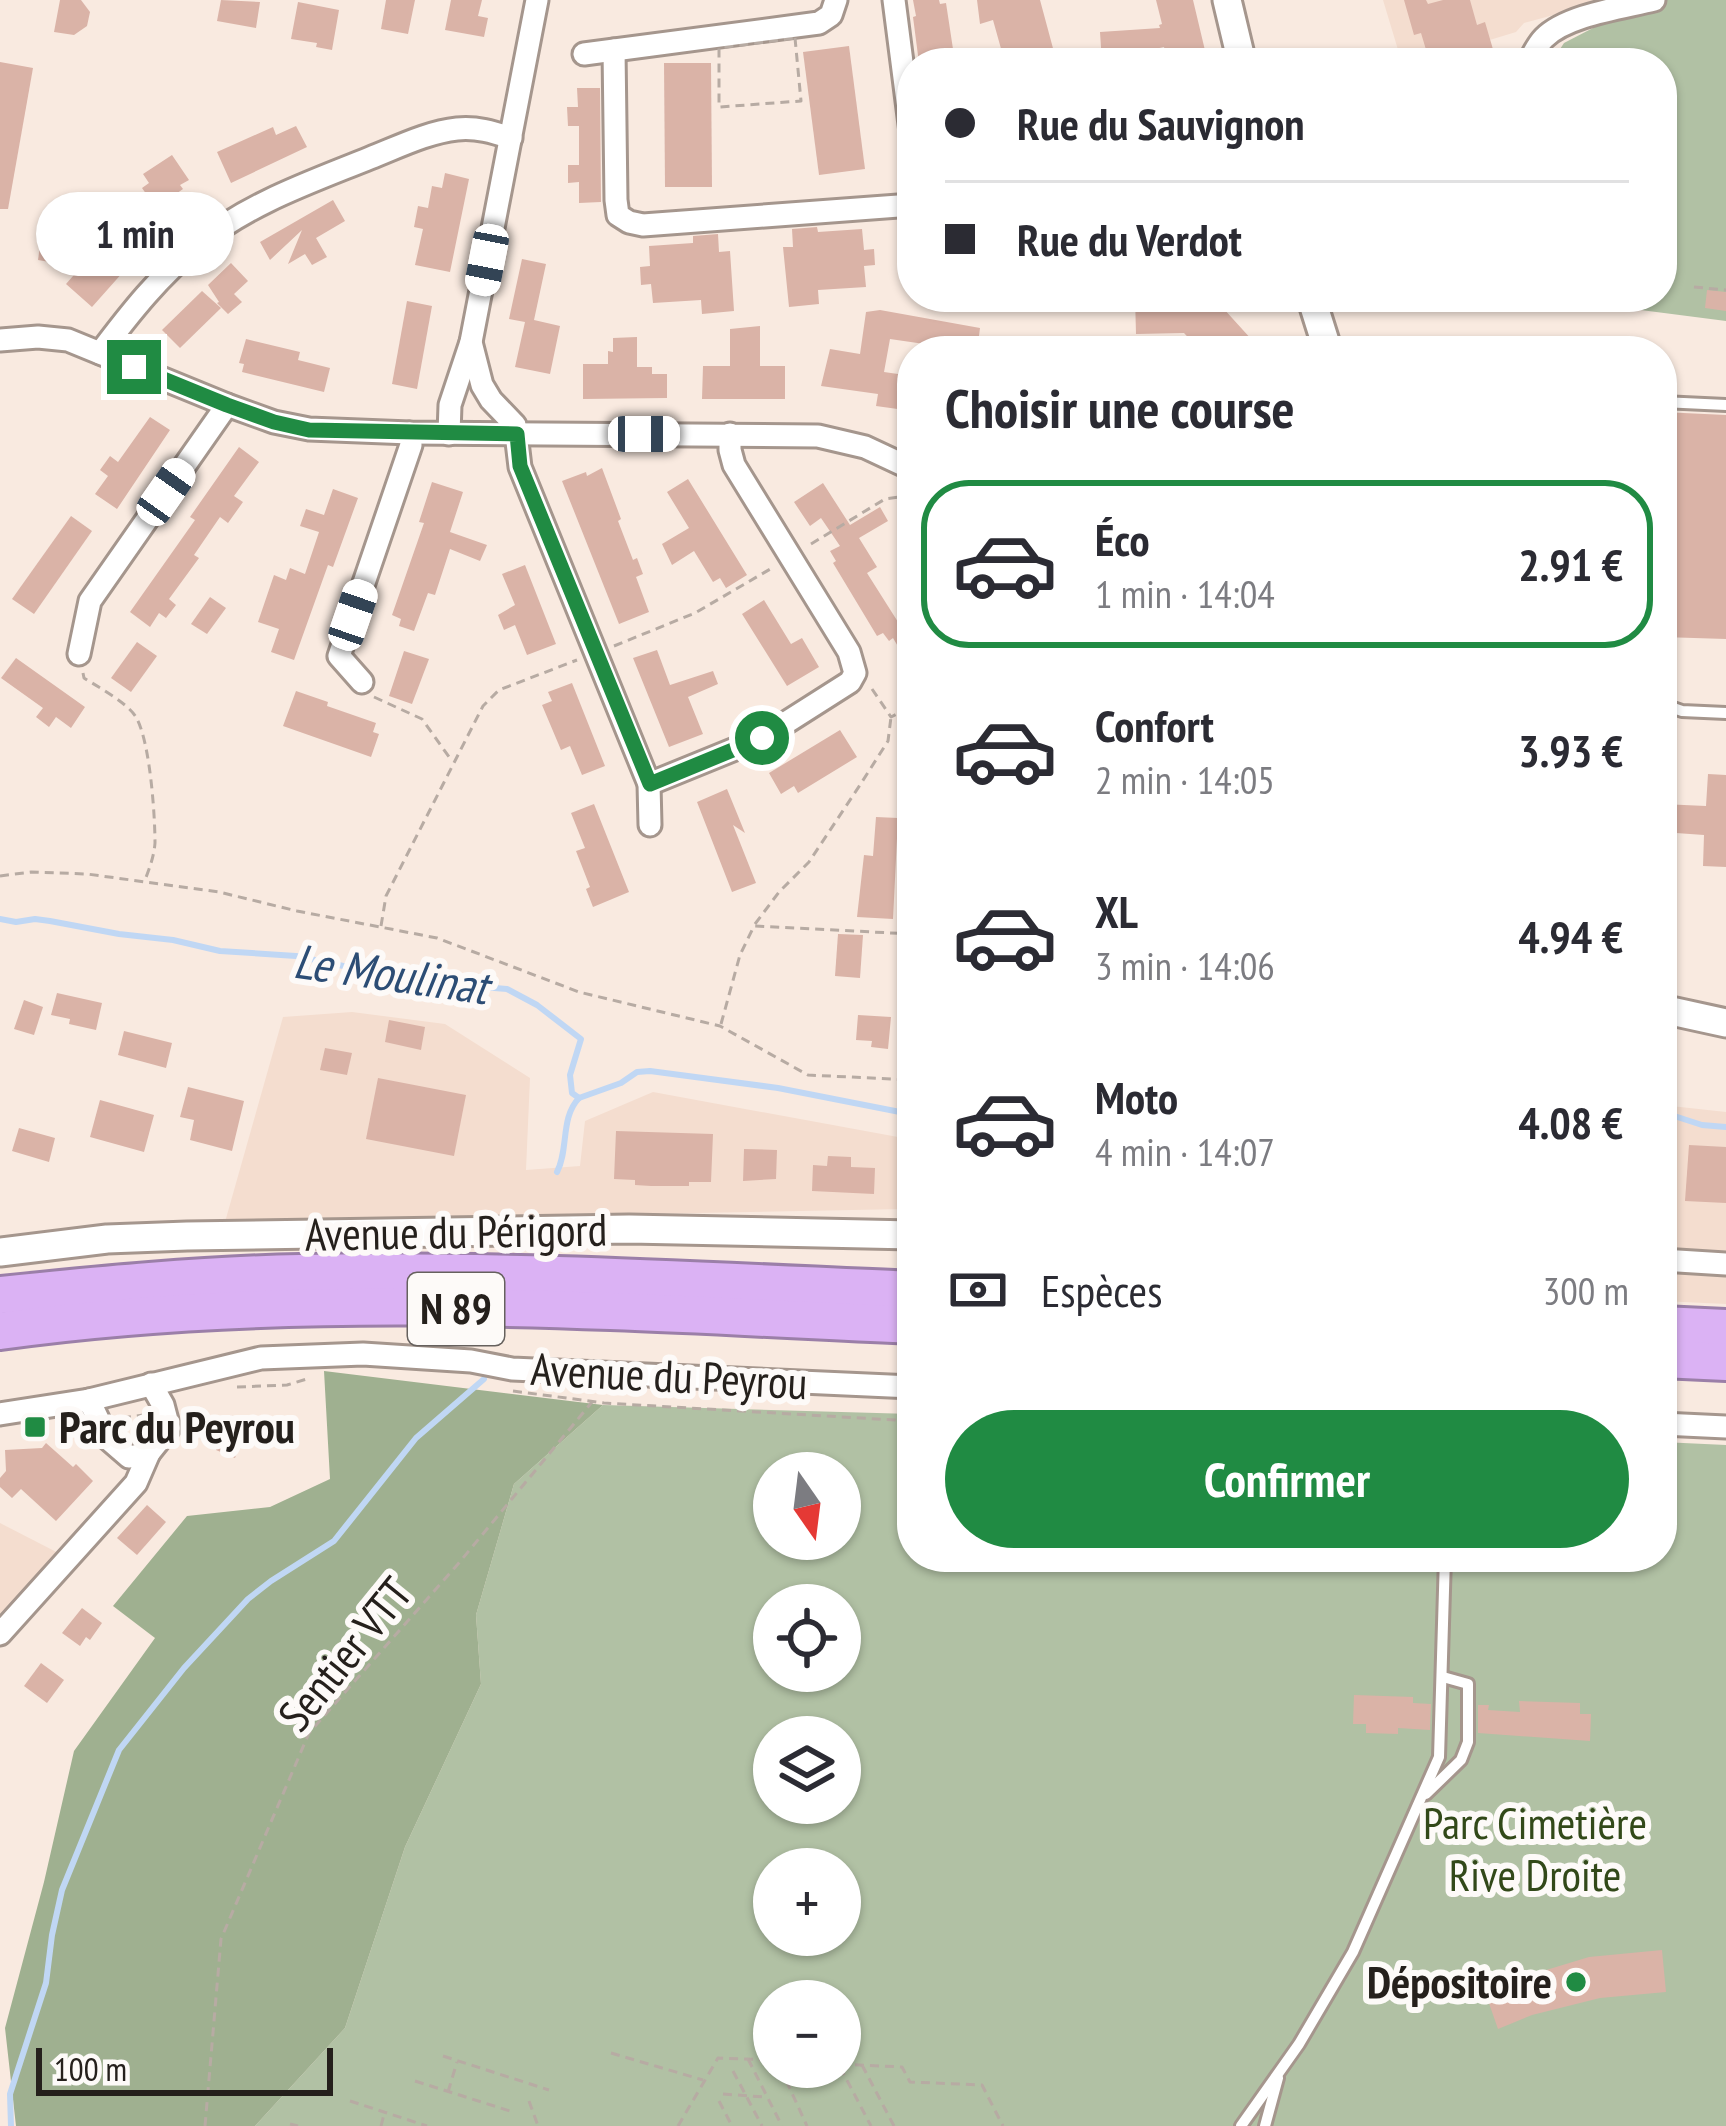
<!DOCTYPE html>
<html lang="fr">
<meta charset="utf-8">
<style>
:root{--surface:#fff;--page:#f7f7f7;--text:#2b2b33;--muted:#7c7c81;--line:#e1e1e2;--accent:#208b43}
body{margin:0;font-family:"PT Sans Narrow",sans-serif;background:var(--page);color:var(--text);height:100vh;display:flex;flex-direction:column;font-size:45px;white-space:nowrap}
*{box-sizing:border-box;margin:0}
p{font-size:39px;color:var(--muted)}
.icon{flex:none;width:66px;height:66px;fill:none;stroke:currentColor;stroke-width:2;stroke-linecap:round;stroke-linejoin:round}
.map{position:relative;flex:1;overflow:hidden}
.drawer{position:absolute;left:897px;top:336px;width:780px;height:1236px;display:flex;flex-direction:column;background:var(--surface);border-radius:48px;box-shadow:0 3px 9px #0004}
.drawer>*{flex:none}
.hud{position:absolute;left:897px;top:48px;width:780px;height:264px;border-radius:48px;box-shadow:0 3px 9px #0004;display:grid;align-content:center;height:264px;padding:0 48px;background:var(--surface)}
.needle{width:78px;rotate:166deg}
.buttons{position:absolute;left:753px;top:1452px;display:grid;gap:24px}
.buttons a{display:grid;place-items:center;width:108px;height:108px;border-radius:50%;background:var(--surface);box-shadow:0 3px 9px #0004;font-size:60px}
.scale{position:absolute;left:36px;bottom:30px;width:297px;box-sizing:border-box;padding-left:12px;border:6px solid #25201c;border-top:0;font-size:33px;line-height:42px;white-space:nowrap;color:#25201c;-webkit-text-stroke:9px #fdfaf8;paint-order:stroke}
.end{position:absolute;width:54px;height:54px;margin:-27px;border:15px solid #208b43;background:#fff;box-shadow:0 0 0 6px #fff}
.from{border-radius:50%}
.bubble{position:absolute;height:84px;border-radius:42px;background:var(--surface);box-shadow:0 3px 9px #0004;font-size:39px;font-weight:600;line-height:84px;text-align:center}
.car{position:absolute;width:36px;height:72px;margin:-36px -18px;border-radius:15px;box-shadow:0 0 9px 3px #0007;background:linear-gradient(#fff 24%,#345 0 40%,#fff 0 76%,#345 0 86%,#fff 0)}
.hud b{display:flex;align-items:center;gap:42px;height:114px;font-size:45px}
.hud b+b{border-top:3px solid var(--line)}
.hud i{width:30px;height:30px;background:var(--text)}
ul{padding:0;list-style:none}
li{display:flex;align-items:center;gap:36px;height:168px;margin:0 24px 18px;padding:0 24px;border:6px solid transparent;border-radius:48px}
li div{flex:1}
li b{display:block;font-size:45px}
li em{font-style:normal;font-weight:600}
li.current{border-color:var(--accent)}
li>.icon{width:108px;height:108px;stroke-width:1.5}
h2{padding:0 48px;font-size:54px;line-height:144px}
.pay{display:flex;align-items:center;gap:30px;height:132px;padding:0 48px;font-size:45px}
.pay p{margin-inline-start:auto}
.action{display:flex;gap:24px;margin-top:auto;padding:24px 48px}
.action a{flex:1;height:138px;border-radius:72px;background:var(--accent);color:#fff;font-size:48px;font-weight:600;line-height:138px;text-align:center}
.map>svg:first-child{display:block}
</style>
<div class="map">
<svg width="1726" height="2126" viewBox="0 0 1726 2126">
<rect width="100%" height="100%" fill="#f9eae0"/>
<!-- built -->
<g fill="#f4ddcf">
<path d="M1383,0H1609L1524,23L1516,32L1414,63H1402Z"/>
<path d="M352,1012L445,1024L530,1078L526,1170L580,1166L585,1121L653,1092L898,1137L904,1209L225,1222L283,1017Z"/>
<path d="M1662,1105L1726,1112V1304L1662,1301Z"/>
<path d="M0,1523L70,1559L0,1634Z"/>
</g>
<!-- green -->
<g fill="#b1c1a4" fill-rule="evenodd">
<path d="M1647,0H1726V321L1540,297H1662V63H1551L1564,43Z"/>
<path d="M603,1405L912,1414V1557H1662V1442L1726,1445V2126H255L345,2028L405,1847L481,1684L476,1615L514,1484ZM774,1473H840V1539H774ZM774,1605H840V1671H774ZM774,1737H840V1803H774ZM774,1869H840V1935H774ZM774,2001H840V2067H774Z"/>
</g>
<!-- forest -->
<path fill="#9fb090" d="M324,1371L603,1405L514,1484L476,1615L481,1684L405,1847L345,2028L255,2126H16L5,2028L44,1882L74,1751L155,1638L113,1606L187,1516L270,1507L330,1479Z"/>
<g fill="none" stroke-linecap="round" stroke-linejoin="round">
<!-- stream -->
<g stroke="#c0d7f4" stroke-width="6">
<path d="M0,919L16,922L35,919L50,921L119,934L173,940L220,951L296,956L419,982L507,989L537,1005L581,1039L570,1075L572,1093L579,1098"/>
<path d="M579,1098L621,1083L637,1072L650,1071L778,1088L900,1112L912,1119"/>
<path d="M1662,1112L1702,1125L1726,1127"/>
<path d="M557,1172C569,1149 560,1118 579,1098"/>
<path d="M11,2126L10,2094L46,1983L52,1935L62,1890L119,1750L184,1668L248,1599L271,1581L334,1541L416,1438L484,1379"/>
</g>
</g>
<!-- building -->
<g fill="#dab3a7">
<path d="M60,0H81L90,12L87,26L74,35L54,32Z"/>
<path d="M221,0L260,2L256,28L217,21Z"/>
<path d="M386,0H415L408,34L381,29Z"/>
<path d="M451,0H482L478,16L488,18L484,37L445,30Z"/>
<path d="M913,0H939L940,4L946,3L953,49L942,51L944,63H919L913,17L916,16Z"/>
<path d="M977,0H1040L1054,52L1015,63H1005L993,20L980,24Z"/>
<path d="M1156,0H1193L1208,63H1168L1164,47L1137,53L1138,63H1102L1100,32L1160,28L1159,25L1162,24Z"/>
<path d="M1404,0H1426L1428,4L1443,0H1470L1477,25L1485,22L1497,63H1430L1421,33L1414,35Z"/>
<path d="M298,2L339,10L332,50L316,47L317,43L291,39Z"/>
<path d="M849,46L865,169L819,175L803,52Z"/>
<path d="M0,62L33,68L8,209H0Z"/>
<path d="M664,63H711L712,187H665Z"/>
<path d="M577,88H600L601,202L579,203V182L568,183V165H579V126H568L567,107H578Z"/>
<path d="M296,126L307,147L231,183L217,152L273,127L276,135Z"/>
<path d="M172,155L189,180L180,185L183,189L156,208L142,188L149,183L143,174Z"/>
<path d="M445,173L469,179L450,272L415,265L423,229L414,227L418,206L428,208L432,186L442,188Z"/>
<path d="M333,200L345,221L316,238L327,257L312,265L305,254L288,264L302,230L270,260L260,242Z"/>
<path d="M123,221L148,244L92,307L66,284L94,252L92,250Z"/>
<path d="M817,227L818,232L862,229L864,250L874,249L875,265L864,266L866,287L818,290L819,304L789,307L783,247H793L792,229Z"/>
<path d="M42,231L60,235L55,263L38,260Z"/>
<path d="M718,234L719,252L730,251L734,311L702,314L701,300L653,303L651,284L641,285L640,267L650,266L649,246L693,243V236Z"/>
<path d="M522,259L546,264L534,320L560,326L550,374L515,367L525,322L509,319Z"/>
<path d="M231,263L248,281L234,294L242,302L228,314L217,303L219,302L208,285Z"/>
<path d="M1707,290L1726,292V311L1705,308Z"/>
<path d="M202,291L221,308L180,348L162,330Z"/>
<path d="M1135,297H1213L1262,351H1201L1184,333L1136,334Z"/>
<path d="M407,301L432,306L417,389L392,384Z"/>
<path d="M880,310L980,328L979,336L1016,342V351H945V347L890,339L884,372L912,376V411L876,406L878,394L821,386L830,349L860,354L866,312Z"/>
<path d="M760,326V366H785V399H702L703,366H730V329Z"/>
<path d="M637,337V367H652V374H667V398L583,399V364H608V351L613,352V338Z"/>
<path d="M246,339L300,352L298,360L330,368L324,392L242,372L244,364L239,363Z"/>
<path d="M1662,412L1726,415V639L1662,637Z"/>
<path d="M150,417L170,430L117,509L95,494L108,476L100,470L110,456L118,462Z"/>
<path d="M239,447L259,462L234,496L243,502L228,523L220,517L194,555L199,558L169,599L176,605L166,618L159,613L150,627L130,612L195,520L190,517Z"/>
<path d="M602,468L621,519L618,521L633,560L637,558L643,574L636,577L649,612L619,624L562,481L586,472L587,476Z"/>
<path d="M688,479L747,575L726,588L720,578L713,582L694,551L672,565L662,544L689,528L667,492Z"/>
<path d="M432,482L463,492L450,532L487,545L480,561L450,549L435,595L428,593L414,631L399,626L401,619L392,615L424,523L419,522Z"/>
<path d="M823,483L850,525L880,507L888,521L859,538L877,567L867,573L898,622L912,614V670L893,638L889,641L883,633L877,636L833,563L836,561L830,551L840,546L821,518L810,526L794,502Z"/>
<path d="M333,489L358,498L333,567L328,565L294,660L271,652L279,629L258,622L274,575L286,580L290,568L305,574L319,532L300,526L306,509L324,515Z"/>
<path d="M71,516L92,531L34,614L12,599Z"/>
<path d="M525,565L556,644L527,655L515,625L504,630L498,615L515,605L502,574Z"/>
<path d="M210,597L226,608L207,634L191,624Z"/>
<path d="M764,600L791,644L802,638L819,667L787,686L742,614Z"/>
<path d="M137,642L157,656L131,692L111,678Z"/>
<path d="M657,650L670,685L713,671L718,684L688,697L703,734L669,747L633,658Z"/>
<path d="M404,651L429,659L412,704L389,696Z"/>
<path d="M16,658L85,707L71,728L56,717L49,727L36,717L43,708L1,678Z"/>
<path d="M572,683L605,766L582,775L570,746L561,750L542,705L552,701L548,692Z"/>
<path d="M296,691L328,702L327,706L376,723L373,732L379,734L371,757L283,726Z"/>
<path d="M840,730L857,757L798,793L794,786L781,794L769,773Z"/>
<path d="M1708,774L1726,775V867L1703,866L1704,835L1662,832V804L1706,806Z"/>
<path d="M727,789L745,833L733,825L756,883L732,892L697,802Z"/>
<path d="M594,804L629,892L593,907L586,889L590,887L576,851L585,848L571,813Z"/>
<path d="M876,817L898,818L893,919L857,917L864,855L873,856Z"/>
<path d="M838,934L863,935L860,978L835,976Z"/>
<path d="M57,993L102,1003L96,1030L69,1024L70,1019L51,1015Z"/>
<path d="M24,1000L43,1007L34,1035L14,1029Z"/>
<path d="M858,1015L891,1017L888,1049L871,1047L872,1041L856,1040Z"/>
<path d="M389,1020L425,1027L421,1050L385,1042Z"/>
<path d="M124,1031L172,1043L166,1068L118,1055Z"/>
<path d="M325,1048L352,1053L347,1075L320,1070Z"/>
<path d="M378,1078L466,1095L454,1156L366,1139Z"/>
<path d="M188,1087L244,1101L232,1151L190,1140L194,1120L180,1117Z"/>
<path d="M100,1100L154,1115L144,1152L90,1137Z"/>
<path d="M19,1128L55,1138L49,1162L12,1151Z"/>
<path d="M616,1131L713,1134L711,1182H689V1186H651L635,1185V1180L614,1179Z"/>
<path d="M1689,1145L1726,1147V1203L1685,1201Z"/>
<path d="M744,1149L777,1150L776,1179L743,1181Z"/>
<path d="M828,1156L851,1157V1167L875,1168L874,1194L812,1191L813,1165L827,1166Z"/>
<path d="M230,1415L249,1422L235,1458L216,1450Z"/>
<path d="M46,1443L73,1467L76,1464L93,1481L56,1521L21,1489L12,1498L0,1487V1478L6,1471L5,1450L42,1448Z"/>
<path d="M147,1505L166,1522L137,1555L117,1538Z"/>
<path d="M82,1608L102,1623L90,1640L86,1637L80,1646L62,1633Z"/>
<path d="M41,1663L64,1680L47,1703L24,1686Z"/>
<path d="M1354,1695L1413,1697V1703L1431,1704L1430,1730L1398,1728V1734L1366,1733V1724H1353Z"/>
<path d="M1519,1701L1580,1703V1714H1591L1590,1741L1478,1733V1705H1489L1488,1710L1520,1712Z"/>
<path d="M1662,1950L1666,1992L1600,1998L1532,2015L1498,2029L1484,1989L1589,1957Z"/>
</g>
<g fill="none" stroke-linecap="round" stroke-linejoin="round">
<!-- lane casing -->
<g stroke="#a5968d" stroke-width="16">
<g id="lane">
<path d="M1662,402L1726,405"/>
<path d="M1662,704L1682,711L1726,713"/>
<path d="M1426,1794L1461,1760L1468,1742V1684L1443,1677"/>
<path d="M1241,2126L1299,2044L1353,1952L1439,1757L1445,1557"/>
<path d="M1265,2126L1278,2078"/>
</g>
</g>
<!-- street casing -->
<g stroke="#a5968d" stroke-width="27">
<g id="street">
<path d="M894,0L912,140"/>
<path d="M614,50L616,200L618,215L629,222L643,225L912,205"/>
<path d="M584,54L819,23L831,15L836,0"/>
<path d="M1528,63C1533,55 1537,45 1544,38C1567,15 1622,8 1654,0"/>
<path d="M0,340L38,337L68,340L227,405L274,422L309,429L410,433L818,436L865,447L912,469"/>
<path d="M471,342L482,385L491,400L515,425L520,467L649,784L650,825"/>
<path d="M100,353C130,313 160,275 199,244C249,203 311,182 370,158C398,147 428,132 457,129C477,127 493,132 511,138"/>
<path d="M449,434L450,405L471,342L537,0"/>
<path d="M79,654L90,601L227,405"/>
<path d="M362,682L339,656L411,445L410,433"/>
<path d="M649,784L762,738L850,682L855,673L849,652L734,465L730,450V434"/>
<path d="M1662,1260L1726,1264"/>
<path d="M89,1400L107,1438L129,1457L149,1453L169,1428L163,1405L151,1384"/>
<path d="M0,1414L89,1400L261,1358L363,1354L471,1361L512,1369L912,1387"/>
<path d="M1662,1424L1726,1427"/>
<path d="M0,1634L136,1483L149,1453"/>
</g>
</g>
<!-- secondary casing -->
<g stroke="#a5968d" stroke-width="33">
<g id="secondary">
<path d="M1227,0L1242,63"/>
<path d="M1311,297L1328,351"/>
<path d="M1662,1009L1726,1023"/>
<path d="M0,1252L107,1239L187,1236L629,1229L912,1235"/>
</g>
</g>
<!-- highway casing -->
<g stroke="#9b7fa8" stroke-width="42">
<g id="highway">
<path d="M0,1295C100,1285 200,1275 300,1273C504,1269 708,1281 912,1290"/>
<path d="M1662,1325L1726,1328"/>
<path d="M0,1331C301,1289 610,1311 912,1325"/>
<path d="M1662,1359L1726,1362"/>
</g>
</g>
<!-- path -->
<g stroke="#b7aba3" stroke-width="3" stroke-dasharray="9 6" stroke-linecap="butt">
<path d="M795,38L801,101L719,107V48Z"/>
<path d="M1694,287L1726,290"/>
<path d="M811,544L885,499L912,495"/>
<path d="M614,646L695,613L772,568"/>
<path d="M83,673L84,678C98,687 130,704 137,719C150,744 155,814 155,843C154,856 150,867 145,880"/>
<path d="M872,689L891,717L912,706"/>
<path d="M374,697L422,719L452,761"/>
<path d="M0,876L31,872L87,874L219,892L297,911L437,938L579,992L720,1026L808,1075L912,1080"/>
<path d="M755,924L779,892L809,862L860,785L888,741L891,717"/>
<path d="M381,926L386,896L483,706L499,690L577,660"/>
<path d="M721,1024L740,955L754,926L912,934"/>
<path d="M237,1387L287,1385L310,1378"/>
<path d="M513,1391L604,1403L912,1421"/>
<path d="M122,1418L143,1415"/>
<path d="M611,2053L703,2080"/>
<path d="M443,2056L549,2090"/>
<path d="M748,2059L782,2126"/>
<path d="M840,2064L902,2067L910,2082L982,2085L1003,2126"/>
<path d="M862,2065L894,2126"/>
<path d="M780,2067L807,2126"/>
<path d="M840,2067L871,2126"/>
<path d="M733,2071L762,2126"/>
<path d="M415,2081L510,2111"/>
<path d="M448,2092L457,2062"/>
<path d="M723,2094L765,2097"/>
<path d="M350,2101L427,2126"/>
<path d="M529,2101L538,2126"/>
<path d="M719,2101L732,2126"/>
<path d="M290,2124L298,2126"/>
<path d="M205,2126L221,1939L309,1733L458,1564L592,1402"/>
<path d="M381,2126L384,2114"/>
<path d="M678,2126L718,2058L774,2060"/>
</g>
<!-- lane -->
<use href="#lane" stroke="#fff" stroke-width="10"/>
<!-- street -->
<use href="#street" stroke="#fff" stroke-width="21"/>
<!-- secondary -->
<use href="#secondary" stroke="#fff" stroke-width="27"/>
<!-- highway -->
<use href="#highway" stroke="#dbb2f4" stroke-width="36"/>
</g>
<g fill="none" stroke-linecap="round" stroke-linejoin="round">
<!-- route -->
<path stroke="#208b43" stroke-width="15" d="M134,367L227,405L274,422L309,430L517,434L520,466L650,784L762,738"/>
</g>
<!-- markers -->
<g fill="#208b43" stroke="#fdfaf8" stroke-width="4.5">
<rect x="23" y="1415" width="24" height="24" rx="6"/>
<circle cx="1576" cy="1982" r="12"/>
</g>
<g text-anchor="middle" stroke-width="12" stroke-linejoin="round" paint-order="stroke">
<!-- shield labels -->
<rect fill="#fdfaf8" stroke="#66615e" stroke-width="3" x="408" y="1273" width="96" height="72" rx="9"/>
<g font-size="42" font-weight="bold" fill="#25201c">
<text x="456" y="1324">N 89</text>
</g>
<!-- street labels -->
<g font-size="45" fill="#25201c" stroke="#fdfaf8">
<text transform="translate(456 1232) rotate(-1)" y="16">Avenue du Périgord</text>
<text transform="translate(669 1376) rotate(3)" y="16">Avenue du Peyrou</text>
<text transform="translate(345 1654) rotate(-51)" y="16">Sentier VTT</text>
</g>
<!-- poi labels -->
<g font-size="45" font-weight="bold" fill="#25201c" stroke="#fdfaf8" text-anchor="start">
<text x="59" y="1443">Parc du Peyrou</text>
<text x="1552" y="1998" text-anchor="end">Dépositoire</text>
</g>
<!-- park labels -->
<g font-size="45" fill="#324919" stroke="#fdfaf8">
<text x="1535" y="1839">Parc Cimetière<tspan x="1535" dy="52">Rive Droite</tspan></text>
</g>
<!-- water labels -->
<g font-size="48" font-style="italic" fill="#2c4d75" stroke="#fdfaf8">
<text transform="translate(391 974) rotate(8)" y="17">Le Moulinat</text>
</g>
</g>
</svg>
<div class="buttons">
<a><svg class="needle" viewBox="-14 -14 28 28"><path d="M0-13l5 13h-10z" fill="#e53935"/><path d="M0 13l5-13h-10z" fill="#7c7c81"/></svg></a>
<a><svg class="icon" aria-label="locate" viewBox="0 0 24 24"><circle cx="12" cy="12" r="6"/><path d="M12 2v4M12 18v4M2 12h4M18 12h4"/></svg></a>
<a><svg class="icon" aria-label="layers" viewBox="0 0 24 24"><path d="M12 4l9 5-9 5-9-5zM3 14l9 5 9-5"/></svg></a>
<a>+</a>
<a>−</a>
</div>
<div class="scale">100 m</div>
<i class="end from" style="left:762px;top:738px"></i>
<i class="end" style="left:134px;top:367px"></i>
<div class="bubble" style="left:36px;top:192px;width:198px">1 min</div>
<i class="car" style="left:487px;top:260px;rotate:191deg"></i>
<i class="car" style="left:644px;top:434px;rotate:90deg"></i>
<i class="car" style="left:166px;top:492px;rotate:35deg"></i>
<i class="car" style="left:353px;top:615px;rotate:19deg"></i>
<div class="hud">
<b><i class="from"></i>Rue du Sauvignon</b>
<b><i></i>Rue du Verdot</b>
</div>
<section class="drawer">
<h2>Choisir une course</h2>
<ul>
<li class="current"><svg class="icon" aria-label="car" viewBox="0 0 24 24"><path d="M5 17H2v-5l4-1 3-4h7l3 4 3 1v5h-3M9 17h6M6 11h13"/><circle cx="7" cy="17" r="2"/><circle cx="17" cy="17" r="2"/></svg><div><b>Éco</b><p>1 min · 14:04</p></div><em>2.91 €</em></li>
<li><svg class="icon" aria-label="car" viewBox="0 0 24 24"><path d="M5 17H2v-5l4-1 3-4h7l3 4 3 1v5h-3M9 17h6M6 11h13"/><circle cx="7" cy="17" r="2"/><circle cx="17" cy="17" r="2"/></svg><div><b>Confort</b><p>2 min · 14:05</p></div><em>3.93 €</em></li>
<li><svg class="icon" aria-label="car" viewBox="0 0 24 24"><path d="M5 17H2v-5l4-1 3-4h7l3 4 3 1v5h-3M9 17h6M6 11h13"/><circle cx="7" cy="17" r="2"/><circle cx="17" cy="17" r="2"/></svg><div><b>XL</b><p>3 min · 14:06</p></div><em>4.94 €</em></li>
<li><svg class="icon" aria-label="car" viewBox="0 0 24 24"><path d="M5 17H2v-5l4-1 3-4h7l3 4 3 1v5h-3M9 17h6M6 11h13"/><circle cx="7" cy="17" r="2"/><circle cx="17" cy="17" r="2"/></svg><div><b>Moto</b><p>4 min · 14:07</p></div><em>4.08 €</em></li>
</ul>
<div class="pay"><svg class="icon" aria-label="cash" viewBox="0 0 24 24"><path d="M3 7h18v10H3z"/><circle cx="12" cy="12" r="2"/></svg>Espèces<p>300 m</p></div>
<div class="action"><a>Confirmer</a></div>
</section>
</div>
